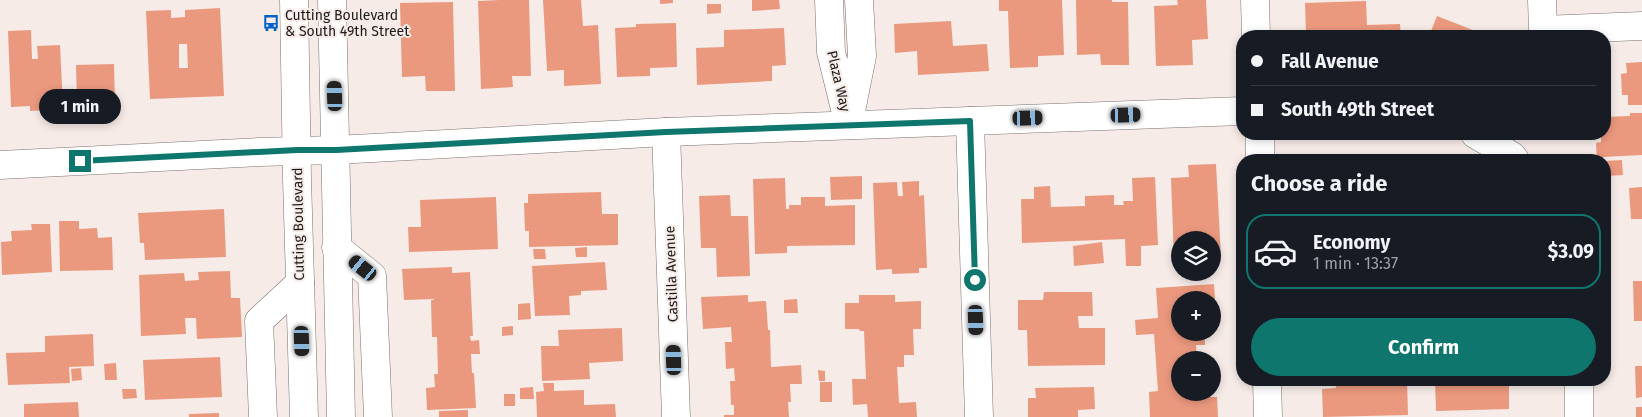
<!DOCTYPE html>
<meta charset="utf-8">
<style>
:root{--surface:#171b24;--page:#20242c;--text:#f1f3f6;--muted:#9ea1a6;--line:#363941;--accent:#0f766e}
body{margin:0;font-family:"Fira Sans",sans-serif;background:var(--page);color:var(--text);height:100vh;display:flex;flex-direction:column;font-size:19px;white-space:nowrap}
*{box-sizing:border-box;margin:0}
p{font-size:16px;color:var(--muted)}
.icon{flex:none;width:28px;height:28px;fill:none;stroke:currentColor;stroke-width:2;stroke-linecap:round;stroke-linejoin:round}
.map{position:relative;flex:1;overflow:hidden}
.details{position:absolute;left:1236px;top:154px;width:375px;height:232px;display:flex;flex-direction:column;background:var(--surface);border-radius:20px;box-shadow:0 2px 8px #0003}
.details>*{flex:none}
.banner{position:absolute;left:1236px;top:30px;width:375px;height:110px;border-radius:20px;box-shadow:0 2px 8px #0003;display:grid;align-content:center;height:110px;padding:0 15px;background:var(--surface)}
.tools{position:absolute;left:1171px;top:231px;display:grid;gap:10px}
.tools a{display:grid;place-items:center;width:50px;height:50px;border-radius:50%;background:var(--surface);box-shadow:0 2px 8px #0003;font-size:25px}
.end{position:absolute;width:22px;height:22px;margin:-11px;border:6px solid #0f766e;background:#fff;box-shadow:0 0 0 2px #fff}
.from{border-radius:50%}
.bubble{position:absolute;height:35px;border-radius:18px;background:var(--surface);box-shadow:0 2px 8px #0003;font-size:16px;font-weight:700;line-height:35px;text-align:center}
.car{position:absolute;width:15px;height:30px;margin:-15px -8px;border-radius:6px;box-shadow:0 0 4px 1px #0007;background:linear-gradient(#222 24%,#8ab4d8 0 40%,#222 0 76%,#8ab4d8 0 86%,#222 0)}
.banner b{display:flex;align-items:center;gap:18px;height:48px;font-size:19px}
.banner b+b{border-top:1px solid var(--line)}
.banner i{width:12px;height:12px;background:var(--text)}
ul{padding:0;list-style:none}
li{display:flex;align-items:center;gap:15px;height:75px;margin:0 10px 8px;padding:0 5px;border:2px solid var(--line);border-radius:20px}
li div{flex:1}
li b{display:block;font-size:19px}
li em{font-style:normal;font-weight:700}
li.current{border-color:var(--accent)}
li>.icon{width:45px;height:45px;stroke-width:1.5}
h2{padding:0 15px;font-size:22px;line-height:60px}
.primary-button{display:flex;gap:10px;margin-top:auto;padding:10px 15px}
.primary-button a{flex:1;height:58px;border-radius:30px;background:var(--accent);color:#fff;font-size:20px;font-weight:700;line-height:58px;text-align:center}
.map>svg:first-child{display:block}
</style>
<div class="map">
<svg width="1642" height="417" viewBox="0 0 1642 417">
<rect width="100%" height="100%" fill="#f6ebe7"/>
<!-- building -->
<g fill="#eb997e" fill-rule="evenodd">
<path d="M500,0H529L531,76H512L513,87L481,89L478,1Z"/>
<path d="M543,0H581L583,26L598,25L601,84L564,86V70L547,71Z"/>
<path d="M660,0H673V3L660,4Z"/>
<path d="M752,0H779L780,9L752,11Z"/>
<path d="M999,0H1062L1064,55L1038,56V67L1010,68L1008,11H999Z"/>
<path d="M1076,0H1112V2H1128L1129,65H1101L1100,54L1077,55Z"/>
<path d="M1177,0H1206L1208,39L1192,40L1193,65L1156,66L1154,6L1178,5Z"/>
<path d="M1366,1L1367,25L1400,24L1401,36H1331V33H1306L1305,3Z"/>
<path d="M453,2L455,91H426L425,76L402,77L400,3Z"/>
<path d="M707,4H721V13L707,14Z"/>
<path d="M220,8L224,96L150,99L146,11L171,10V18L185,17V10ZM179,44H187L188,68H179Z"/>
<path d="M1437,16L1488,36H1429Z"/>
<path d="M951,21L953,46L987,44L989,71L918,75L917,51L895,53L894,24Z"/>
<path d="M676,23L677,67L650,68V76L617,77L615,28L636,27V24Z"/>
<path d="M784,28L786,65L772,66V81L697,85L696,48L724,47V30Z"/>
<path d="M31,30L32,59H38L37,46L60,45L63,105H59V112L47,113L46,110L30,111V106L11,107L8,31Z"/>
<path d="M1642,62V105H1628V95H1622L1621,74L1627,73L1626,63Z"/>
<path d="M114,64L115,105L98,106L97,102H77L76,65Z"/>
<path d="M1630,113H1642V155L1603,157V160H1597L1596,143L1601,142V136H1596V134H1605V117L1630,116Z"/>
<path d="M1622,160L1623,175L1605,176V161Z"/>
<path d="M1216,164L1221,257H1212V240H1180V259H1174L1171,178L1189,177L1188,165Z"/>
<path d="M862,176V199L831,200L830,177Z"/>
<path d="M1155,177L1158,245L1141,246V266H1126L1125,239L1022,243L1021,199H1034V187L1050,186L1051,207L1085,206V196L1114,195V205H1124L1123,201H1133L1132,178Z"/>
<path d="M785,178L786,209H789V205H801V197H825V206L855,205V245L787,246V253L755,254L753,179Z"/>
<path d="M919,181V196L924,195L927,268H919V273L892,274V269L876,270L873,183L897,182L898,196H903L902,182Z"/>
<path d="M1642,187V219H1631L1629,188Z"/>
<path d="M601,192L602,214H618V245L529,247V231H525L524,203H528V194Z"/>
<path d="M730,195L731,216H748L750,276L717,277L716,248H701L699,196Z"/>
<path d="M496,197L498,249L409,252L408,227H421L420,200Z"/>
<path d="M224,209L226,257L145,260L144,243H140L138,213Z"/>
<path d="M59,221H79V229L97,228L98,238L112,237L113,270L60,271Z"/>
<path d="M31,224H50L52,272L2,275L1,242L12,241L11,231L32,230Z"/>
<path d="M1102,242L1104,263L1074,266L1073,246Z"/>
<path d="M587,247V257H576L575,248Z"/>
<path d="M533,249H545L546,259H534Z"/>
<path d="M605,262L607,290L581,291V295L569,296L570,315L535,316L532,266Z"/>
<path d="M452,267V273L470,272L473,336H470L471,341L479,340L480,354H471L472,373H474L476,408L427,410L426,388L435,387L434,374H438L437,337H432L431,300H434V299L404,300L402,269Z"/>
<path d="M230,271L231,298H240L242,337L197,339L196,318H185L186,334L141,336L139,275L184,273L185,281L199,280L198,272Z"/>
<path d="M1633,281H1642V321H1634Z"/>
<path d="M1214,284L1216,315H1212V300H1180V332H1205V345H1196L1197,360H1180V392H1207V397H1217L1218,417H1150L1149,392L1158,391L1154,334L1136,335L1135,320L1158,318L1156,288Z"/>
<path d="M1044,292H1092L1093,316H1078L1079,328H1105V365L1028,366L1027,330H1018V300H1043Z"/>
<path d="M748,295V302L766,301L768,330H770L771,367L801,365L802,384H790L791,402H788L789,417H724V415H734V405H731L730,381H735L734,368L726,369L725,342H732L731,327L703,329L701,297Z"/>
<path d="M859,295H895V302L921,301V329H913L914,355H904V367H897L899,403L916,402L917,417H868L867,404L853,405L852,379H866L864,331H860L859,329H845V303H859Z"/>
<path d="M797,299L798,313H784V300Z"/>
<path d="M530,303L531,319L518,320V304Z"/>
<path d="M513,326V335L502,336V327Z"/>
<path d="M622,328L623,361L589,363L590,379L542,381L541,346H559L558,330Z"/>
<path d="M93,334L94,366L69,367L70,383L8,385L6,353L45,352V336Z"/>
<path d="M220,357L222,397L145,400L143,360Z"/>
<path d="M116,363L117,380H105L104,364Z"/>
<path d="M1635,366H1642V397L1636,398Z"/>
<path d="M81,368L82,380L72,381L71,369Z"/>
<path d="M818,370L825,371V381H819Z"/>
<path d="M1335,380H1407L1408,415L1323,417L1322,389L1336,388Z"/>
<path d="M1467,380H1528V385L1509,386V409L1436,411L1435,382L1467,381Z"/>
<rect x="820" y="382" width="12" height="20"/>
<path d="M543,383H554V391L584,390V405L615,404L616,417H537L536,392L544,391Z"/>
<path d="M533,387L534,399H520V388Z"/>
<path d="M1094,387L1095,409L1078,410V417H1028V398H1036L1035,388Z"/>
<path d="M122,389H136L137,398L123,399Z"/>
<rect x="504" y="394" width="11" height="12"/>
<path d="M78,402L79,417H24V404Z"/>
<rect x="1636" y="407" width="6" height="10"/>
<path d="M468,410V417H439V411Z"/>
<path d="M219,413V417H189V414Z"/>
</g>
<g fill="none" stroke-linecap="round" stroke-linejoin="round">
<!-- minor casing -->
<g stroke="#7b716e" stroke-width="29">
<g id="minor">
<path d="M829,0L831,52L849,125"/>
<path d="M1255,0L1256,36"/>
<path d="M1542,0L1543,30L1642,26"/>
<path d="M850,116L862,56L859,0"/>
<path d="M970,121L979,417"/>
<path d="M666,132L676,417"/>
<path d="M1260,134V160"/>
<path d="M1475,134L1512,156L1515,160"/>
<path d="M0,165L259,152L336,150L666,132L1242,111"/>
<path d="M336,247L372,276L378,417"/>
<path d="M1267,380L1268,417"/>
<path d="M1579,380V417"/>
<path d="M263,417L259,321L300,283"/>
</g>
</g>
<!-- primary casing -->
<g stroke="#7b716e" stroke-width="29">
<g id="primary">
<path d="M294,0L297,178L304,417"/>
<path d="M332,0L341,417"/>
</g>
</g>
<!-- minor -->
<use href="#minor" stroke="#fff" stroke-width="28"/>
<!-- primary -->
<use href="#primary" stroke="#fff" stroke-width="28"/>
</g>
<g fill="none" stroke-linecap="round" stroke-linejoin="round">
<!-- route -->
<path stroke="#0f766e" stroke-width="6" d="M80,161L297,150H336L666,132L970,121L975,280"/>
</g>
<!-- icons -->
<defs>
<g id="bus-bare" transform="scale(1.35)"><path d="M-5-6H5V4H4V6H2V4H-2V6H-4V4H-5ZM-3.5-4V0h7V-4ZM-3.5 1.2v1.5H-2V1.2ZM2 1.2v1.5H3.5V1.2Z" fill="#0160c9" stroke="#f6ebe7" stroke-width="2.5" paint-order="stroke"/></g>
</defs>
<g fill-rule="evenodd">
<use href="#bus-bare" x="271" y="23"/>
</g>
<g text-anchor="middle" stroke-width="4" stroke-linejoin="round" paint-order="stroke">
<!-- poi labels -->
<g font-size="14" fill="#1d1918" stroke="#f6ebe7" text-anchor="start">
<text x="285" y="20">Cutting Boulevard<tspan x="285" dy="16">&amp; South 49th Street</tspan></text>
</g>
<!-- street labels -->
<g font-size="14" fill="#1d1918" stroke="#f6ebe7">
<text transform="translate(839 81) rotate(77)" y="5">Plaza Way</text>
<text transform="translate(298 224) rotate(-91)" y="5">Cutting Boulevard</text>
<text transform="translate(671 274) rotate(-92)" y="5">Castilla Avenue</text>
</g>
</g>
</svg>
<div class="tools">
<a><svg class="icon" aria-label="layers" viewBox="0 0 24 24"><path d="M12 4l9 5-9 5-9-5zM3 14l9 5 9-5"/></svg></a>
<a>+</a>
<a>−</a>
</div>
<i class="end from" style="left:975px;top:280px"></i>
<i class="end" style="left:80px;top:161px"></i>
<div class="bubble" style="left:39px;top:89px;width:82px">1 min</div>
<i class="car" style="left:335px;top:96px;rotate:358deg"></i>
<i class="car" style="left:1126px;top:115px;rotate:88deg"></i>
<i class="car" style="left:1028px;top:118px;rotate:88deg"></i>
<i class="car" style="left:363px;top:268px;rotate:309deg"></i>
<i class="car" style="left:976px;top:320px;rotate:178deg"></i>
<i class="car" style="left:302px;top:341px;rotate:178deg"></i>
<i class="car" style="left:674px;top:360px;rotate:358deg"></i>
<div class="banner">
<b><i class="from"></i>Fall Avenue</b>
<b><i></i>South 49th Street</b>
</div>
<section class="details">
<h2>Choose a ride</h2>
<ul>
<li class="current"><svg class="icon" aria-label="car" viewBox="0 0 24 24"><path d="M5 17H2v-5l4-1 3-4h7l3 4 3 1v5h-3M9 17h6M6 11h13"/><circle cx="7" cy="17" r="2"/><circle cx="17" cy="17" r="2"/></svg><div><b>Economy</b><p>1 min · 13:37</p></div><em>$3.09</em></li>
</ul>
<div class="primary-button"><a>Confirm</a></div>
</section>
</div>
